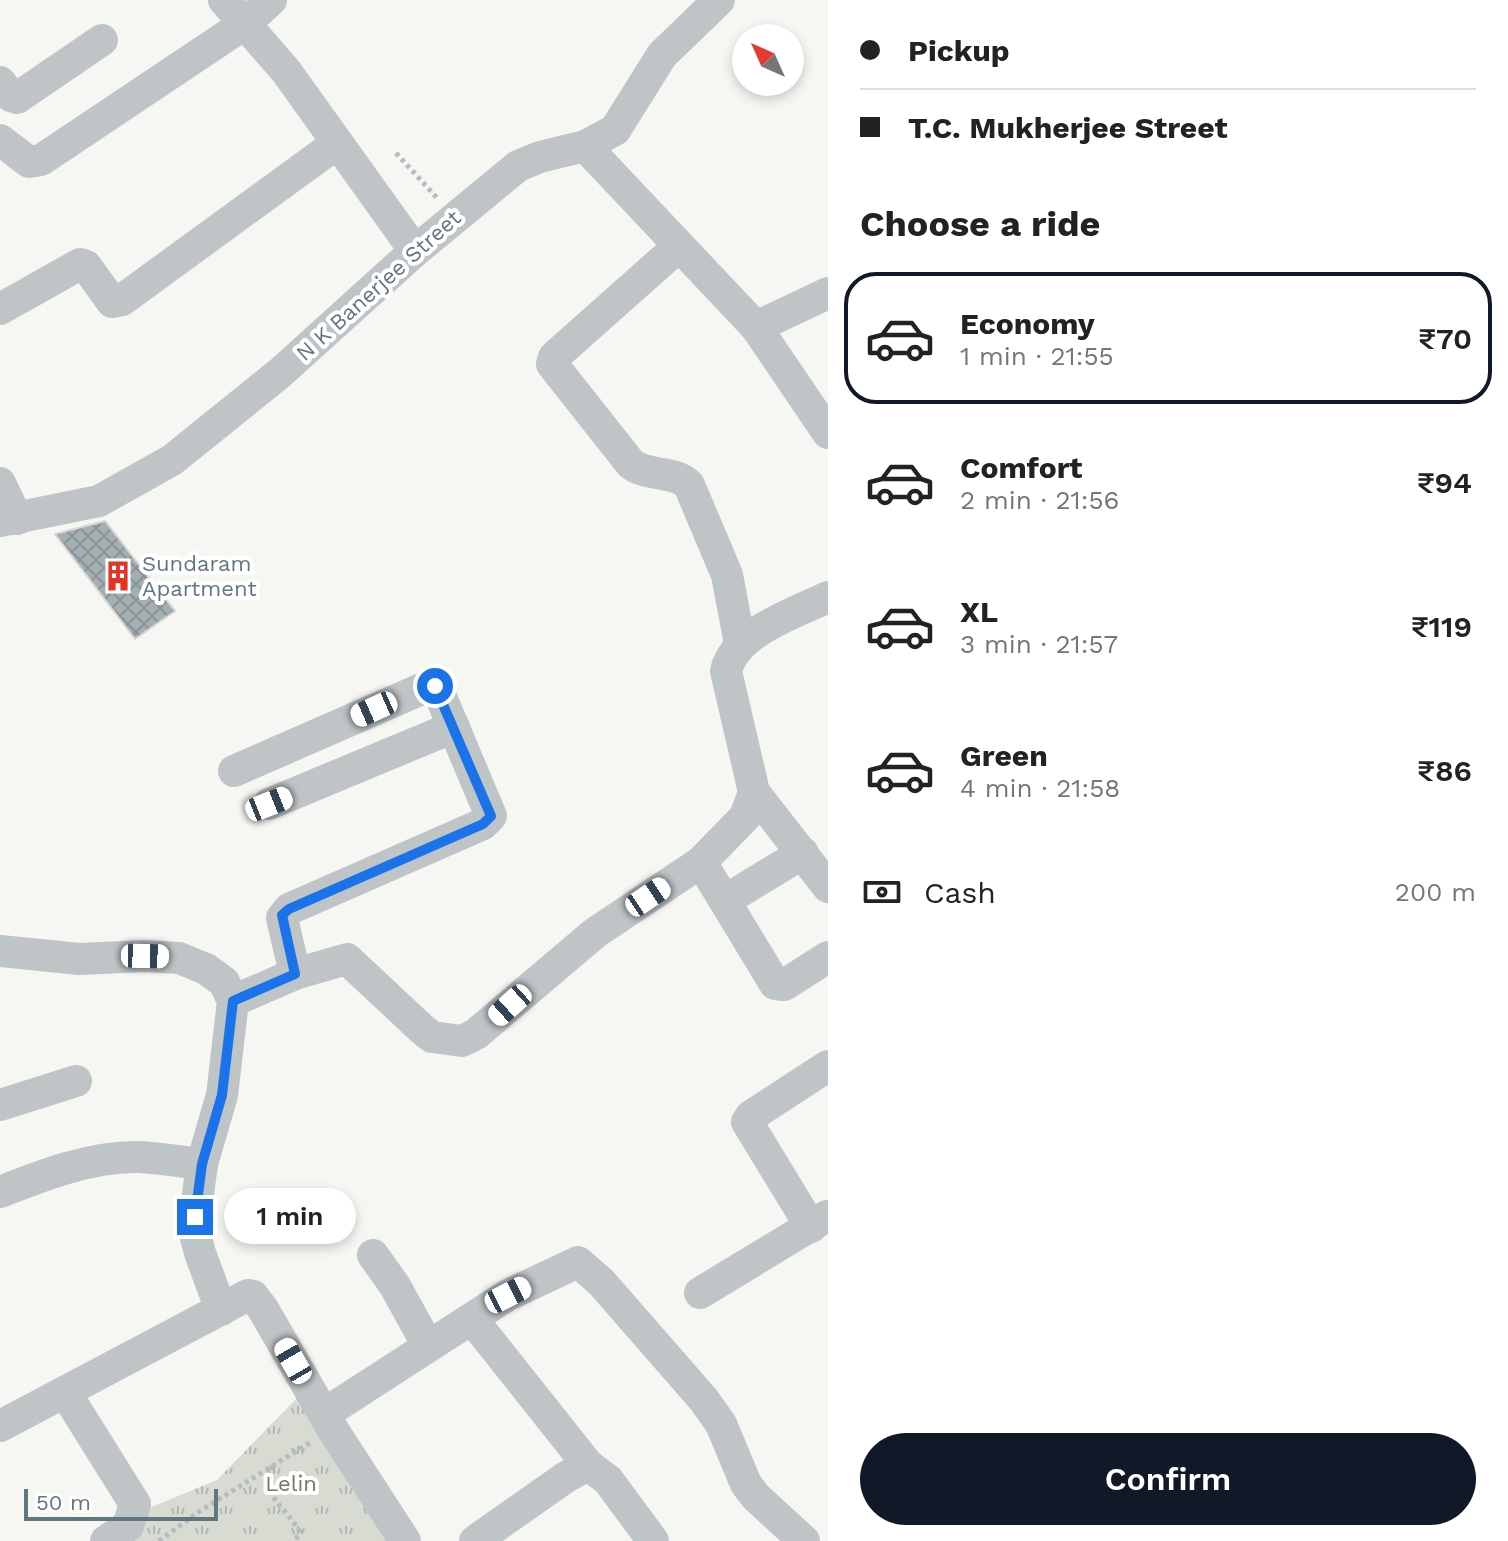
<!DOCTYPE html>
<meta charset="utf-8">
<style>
:root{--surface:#fff;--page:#f6f6f6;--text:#222;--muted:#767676;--line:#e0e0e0;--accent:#111827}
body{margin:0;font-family:"Work Sans",sans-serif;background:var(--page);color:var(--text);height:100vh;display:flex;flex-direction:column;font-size:30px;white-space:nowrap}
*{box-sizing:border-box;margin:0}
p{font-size:26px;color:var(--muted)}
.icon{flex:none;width:44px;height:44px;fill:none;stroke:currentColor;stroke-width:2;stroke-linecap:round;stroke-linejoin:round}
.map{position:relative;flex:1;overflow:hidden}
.side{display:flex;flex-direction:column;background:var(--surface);width:680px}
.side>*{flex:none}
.top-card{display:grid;align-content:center;height:176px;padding:0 32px;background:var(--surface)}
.needle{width:52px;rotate:315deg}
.tools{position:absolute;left:732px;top:24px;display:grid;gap:16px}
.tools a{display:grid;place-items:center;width:72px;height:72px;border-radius:50%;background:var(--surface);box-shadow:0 4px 12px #0003;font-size:40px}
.scale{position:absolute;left:24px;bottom:20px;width:194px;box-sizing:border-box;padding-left:8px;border:4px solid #61767e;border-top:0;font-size:22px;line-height:28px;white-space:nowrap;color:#61767e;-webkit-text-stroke:6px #fff;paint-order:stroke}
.end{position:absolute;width:36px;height:36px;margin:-18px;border:10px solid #1a73e8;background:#fff;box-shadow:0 0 0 4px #fff}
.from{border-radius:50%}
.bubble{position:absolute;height:56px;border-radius:28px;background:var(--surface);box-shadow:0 4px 12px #0003;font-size:26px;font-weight:600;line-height:56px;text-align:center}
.car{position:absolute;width:24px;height:48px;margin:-24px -12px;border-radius:10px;box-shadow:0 0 6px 2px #0007;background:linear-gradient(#fff 24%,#345 0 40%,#fff 0 76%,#345 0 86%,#fff 0)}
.top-card b{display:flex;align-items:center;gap:28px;height:76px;font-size:30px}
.top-card b+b{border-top:2px solid var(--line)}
.top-card i{width:20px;height:20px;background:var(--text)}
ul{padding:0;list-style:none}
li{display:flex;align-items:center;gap:24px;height:132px;margin:0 16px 12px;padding:0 16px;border:4px solid transparent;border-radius:32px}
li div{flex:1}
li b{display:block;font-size:30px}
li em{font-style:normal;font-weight:600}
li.active{border-color:var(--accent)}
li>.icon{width:72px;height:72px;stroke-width:1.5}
h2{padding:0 32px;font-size:36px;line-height:96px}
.pay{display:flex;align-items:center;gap:20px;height:88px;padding:0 32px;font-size:30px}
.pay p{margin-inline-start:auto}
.cta{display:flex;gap:16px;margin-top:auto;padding:16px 32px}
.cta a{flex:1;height:92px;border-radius:48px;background:var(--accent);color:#fff;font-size:32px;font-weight:600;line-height:92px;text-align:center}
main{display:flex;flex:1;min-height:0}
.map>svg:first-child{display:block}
</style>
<main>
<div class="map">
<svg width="828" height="1541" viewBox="0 0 828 1541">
<defs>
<pattern id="park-tufts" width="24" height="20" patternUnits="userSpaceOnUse" patternTransform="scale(2)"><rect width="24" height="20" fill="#d7dbd2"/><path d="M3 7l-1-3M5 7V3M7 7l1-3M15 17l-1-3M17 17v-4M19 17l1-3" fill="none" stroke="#b2b6b0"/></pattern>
<pattern id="building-cross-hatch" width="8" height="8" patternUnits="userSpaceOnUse" patternTransform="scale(2)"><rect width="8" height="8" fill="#a4afb2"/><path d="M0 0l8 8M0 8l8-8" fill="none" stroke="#899396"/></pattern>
</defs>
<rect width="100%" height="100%" fill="#f6f6f3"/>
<!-- park -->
<path fill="url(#park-tufts)" d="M299,1396L397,1541H100L132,1515L217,1480Z"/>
<!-- building -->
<path fill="url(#building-cross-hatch)" stroke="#d8d7d5" stroke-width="2" d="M105,521L175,611L135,639L55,534Z"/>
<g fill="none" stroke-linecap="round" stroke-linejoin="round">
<!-- path -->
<g stroke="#b7bbbd" stroke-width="5" stroke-dasharray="4 4" stroke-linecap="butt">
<path d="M396,153L438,199"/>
<path d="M272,1466C262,1499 285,1506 300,1532L295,1541"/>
<path d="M159,1541L200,1511L311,1442"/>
</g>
<!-- minor -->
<g stroke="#bfc4c7" stroke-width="32">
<path d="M224,0L286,71L415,251"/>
<path d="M0,82L11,96L17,98L102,40"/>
<path d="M0,140L29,162L41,160L246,23L271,0"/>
<path d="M585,146L756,327L828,433"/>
<path d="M679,246L554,357L552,364L631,464C648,477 675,470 689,485L727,575L740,644"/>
<path d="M0,309L80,264L86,266L112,302L122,300L336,144"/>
<path d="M756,327L828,293"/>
<path d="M0,483L17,519"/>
<path d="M0,521L99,501L172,460L280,373L415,251L518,166L540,157L585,146L615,130L662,55L719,0"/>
<path d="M828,597C795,613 735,632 726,671L754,792L745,817L701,862L775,984L784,985L828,957"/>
<path d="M234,771L433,684L438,690L491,816L483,824L289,909L282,918L295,974"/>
<path d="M754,792L828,887"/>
<path d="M269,804L454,727"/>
<path d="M726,900L803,853"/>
<path d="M0,951L79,959L145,956L179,958L206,969L224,982L233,1001L222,1095L202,1164L195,1217V1234L200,1253L221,1310"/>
<path d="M233,1001L295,974L347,959L423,1030L432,1037L462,1041L476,1034L595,933L701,862"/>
<path d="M0,1105L76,1081"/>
<path d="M0,1192C43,1175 92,1156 139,1157C160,1158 181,1162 202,1164"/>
<path d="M811,1227L747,1122L751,1116L828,1066"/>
<path d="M373,1255L395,1286L428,1346"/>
<path d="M700,1293L827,1216"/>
<path d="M472,1319L588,1465"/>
<path d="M65,1392L135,1504L128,1526L106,1541"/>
<path d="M324,1414L508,1295L578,1262L601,1282L704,1400L721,1424L746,1484L756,1497L804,1541"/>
<path d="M0,1426L248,1295L253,1296L263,1309L333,1430L405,1541"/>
<path d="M475,1541L566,1477L588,1465L608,1480L653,1541"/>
</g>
</g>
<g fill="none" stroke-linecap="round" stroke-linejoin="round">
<!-- route -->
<path stroke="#1a73e8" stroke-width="10" d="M195,1217L202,1164L222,1095L233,1001L295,974L282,915L289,909L483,824L491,816L435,686"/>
</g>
<!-- icons -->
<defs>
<g id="building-bare" transform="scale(2.4)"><path d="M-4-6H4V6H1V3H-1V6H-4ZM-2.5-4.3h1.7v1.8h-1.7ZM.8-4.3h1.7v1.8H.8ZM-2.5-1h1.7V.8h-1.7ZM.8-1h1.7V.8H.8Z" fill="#e33526" stroke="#fff" stroke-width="2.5" paint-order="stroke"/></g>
</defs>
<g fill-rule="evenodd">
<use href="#building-bare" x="118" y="576"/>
</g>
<g text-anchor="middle" stroke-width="8" stroke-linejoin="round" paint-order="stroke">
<!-- street labels -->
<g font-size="22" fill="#61767e" stroke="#fff">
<text transform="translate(378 285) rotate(-42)" y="8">N K Banerjee Street</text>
</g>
<!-- poi labels -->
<g font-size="22" fill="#61767e" stroke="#fff" text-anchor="start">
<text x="142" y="571">Sundaram<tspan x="142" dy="25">Apartment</tspan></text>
</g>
<!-- park labels -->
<g font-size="22" fill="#6c7b64" stroke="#fff">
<text x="291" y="1491">Lelin</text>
</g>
</g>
</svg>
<div class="tools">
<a><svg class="needle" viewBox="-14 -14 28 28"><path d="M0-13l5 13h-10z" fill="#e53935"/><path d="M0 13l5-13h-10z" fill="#767676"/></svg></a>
</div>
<div class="scale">50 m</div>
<i class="end from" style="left:435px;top:686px"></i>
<i class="end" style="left:195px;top:1217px"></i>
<div class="bubble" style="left:224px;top:1188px;width:132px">1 min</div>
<i class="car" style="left:374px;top:709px;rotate:246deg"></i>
<i class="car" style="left:269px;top:804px;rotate:68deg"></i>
<i class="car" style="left:648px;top:897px;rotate:56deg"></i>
<i class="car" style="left:145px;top:956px;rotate:91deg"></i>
<i class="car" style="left:510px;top:1005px;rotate:228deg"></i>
<i class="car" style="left:508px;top:1295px;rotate:63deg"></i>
<i class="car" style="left:293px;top:1361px;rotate:330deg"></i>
</div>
<section class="side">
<div class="top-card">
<b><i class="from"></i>Pickup</b>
<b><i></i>T.C. Mukherjee Street</b>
</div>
<h2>Choose a ride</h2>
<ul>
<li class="active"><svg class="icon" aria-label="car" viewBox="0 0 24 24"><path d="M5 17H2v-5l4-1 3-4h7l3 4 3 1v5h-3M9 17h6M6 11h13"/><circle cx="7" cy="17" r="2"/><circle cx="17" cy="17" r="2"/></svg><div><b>Economy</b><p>1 min · 21:55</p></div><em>₹70</em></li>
<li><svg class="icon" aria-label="car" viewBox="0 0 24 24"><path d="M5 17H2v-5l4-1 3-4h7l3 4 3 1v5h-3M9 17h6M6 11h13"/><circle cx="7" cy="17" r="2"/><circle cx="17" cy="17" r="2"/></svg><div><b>Comfort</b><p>2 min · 21:56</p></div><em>₹94</em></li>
<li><svg class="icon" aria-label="car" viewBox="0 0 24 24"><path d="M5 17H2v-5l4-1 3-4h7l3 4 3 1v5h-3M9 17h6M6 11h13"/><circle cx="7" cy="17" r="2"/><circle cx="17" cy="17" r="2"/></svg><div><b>XL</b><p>3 min · 21:57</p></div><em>₹119</em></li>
<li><svg class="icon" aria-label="car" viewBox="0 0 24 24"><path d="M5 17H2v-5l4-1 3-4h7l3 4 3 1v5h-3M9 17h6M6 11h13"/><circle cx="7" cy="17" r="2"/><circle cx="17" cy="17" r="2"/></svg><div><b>Green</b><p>4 min · 21:58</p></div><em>₹86</em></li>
</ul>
<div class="pay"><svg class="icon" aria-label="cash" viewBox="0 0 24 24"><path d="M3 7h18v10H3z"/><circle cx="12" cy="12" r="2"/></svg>Cash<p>200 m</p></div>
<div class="cta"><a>Confirm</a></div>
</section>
</main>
